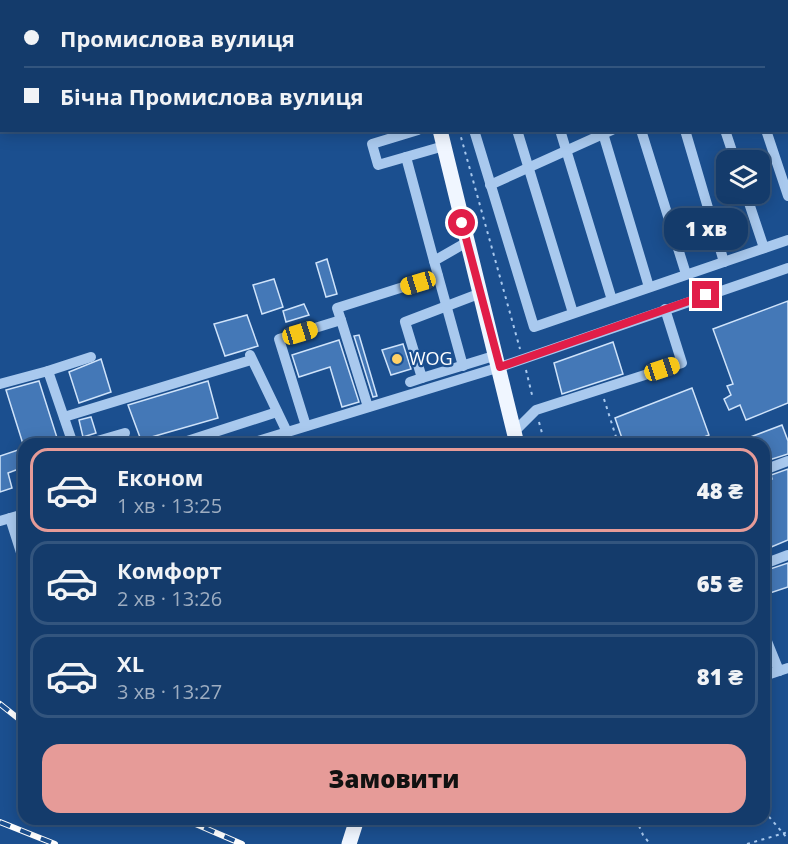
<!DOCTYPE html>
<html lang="uk">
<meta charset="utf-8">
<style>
:root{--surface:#143b6b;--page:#214673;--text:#f1f3f6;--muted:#9dadc1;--line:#33557e;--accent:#e69b98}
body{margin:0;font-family:"Open Sans",sans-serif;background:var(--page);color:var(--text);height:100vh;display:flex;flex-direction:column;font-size:22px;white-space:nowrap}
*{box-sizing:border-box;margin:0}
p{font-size:20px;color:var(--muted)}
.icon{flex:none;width:33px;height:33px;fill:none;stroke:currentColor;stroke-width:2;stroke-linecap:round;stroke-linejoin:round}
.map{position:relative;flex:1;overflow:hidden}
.details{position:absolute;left:18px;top:438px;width:752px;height:387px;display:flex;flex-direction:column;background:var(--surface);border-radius:18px;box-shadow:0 3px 15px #0003,0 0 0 2px var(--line)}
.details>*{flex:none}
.hud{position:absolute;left:0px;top:0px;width:789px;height:132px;box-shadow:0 3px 15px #0003,0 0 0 2px var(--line);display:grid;align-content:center;height:132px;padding:0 24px;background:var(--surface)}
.buttons{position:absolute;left:716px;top:150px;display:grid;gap:12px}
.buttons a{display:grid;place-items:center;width:54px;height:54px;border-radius:12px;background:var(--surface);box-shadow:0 3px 15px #0003,0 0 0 2px var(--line);font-size:30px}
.end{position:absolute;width:27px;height:27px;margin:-14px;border:8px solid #e11d48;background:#fff;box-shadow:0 0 0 3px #fff}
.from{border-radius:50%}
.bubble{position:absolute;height:42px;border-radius:18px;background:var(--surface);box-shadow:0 3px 15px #0003,0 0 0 2px var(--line);font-size:20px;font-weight:800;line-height:42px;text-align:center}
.car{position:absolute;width:18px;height:36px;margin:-18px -9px;border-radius:8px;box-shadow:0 0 4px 2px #0007;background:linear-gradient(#f5c518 24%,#345 0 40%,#f5c518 0 76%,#345 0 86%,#f5c518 0)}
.hud b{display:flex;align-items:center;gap:21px;height:57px;font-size:22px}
.hud b+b{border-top:2px solid var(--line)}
.hud i{width:15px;height:15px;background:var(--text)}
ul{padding:10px 0 0;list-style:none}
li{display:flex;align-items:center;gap:18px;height:84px;margin:0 12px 9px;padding:0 12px;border:3px solid var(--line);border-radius:18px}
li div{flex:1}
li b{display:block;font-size:22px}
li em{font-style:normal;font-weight:800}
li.active{border-color:var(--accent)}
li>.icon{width:54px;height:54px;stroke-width:1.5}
.button{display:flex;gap:12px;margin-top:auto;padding:12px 24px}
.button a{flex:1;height:69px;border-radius:18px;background:var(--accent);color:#111;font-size:24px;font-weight:800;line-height:69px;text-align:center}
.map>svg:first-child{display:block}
</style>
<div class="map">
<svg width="788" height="844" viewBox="0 0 788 844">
<rect width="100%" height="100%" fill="#1b4f8f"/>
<!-- building -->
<g fill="#4478b7" stroke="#cfe3fa" stroke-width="1.5">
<path d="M327,259L337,294L326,297L316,263Z"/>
<path d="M274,279L283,307L262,314L253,285Z"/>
<path d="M788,301V403L746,420L740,405L729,410L724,399L731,395L727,386L733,384L713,329Z"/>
<path d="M304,304L309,315L286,322L283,311Z"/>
<path d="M247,315L258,346L225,356L214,324Z"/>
<path d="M359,335L377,396L373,397L354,336Z"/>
<path d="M339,340L359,402L342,407L330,367L299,377L292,355Z"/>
<path d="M613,342L623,374L562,394L554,363Z"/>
<path d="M403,344L411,369L391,375L382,350Z"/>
<path d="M101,359L111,392L79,403L69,372Z"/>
<path d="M39,381L59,444H23L6,390Z"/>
<path d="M208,381L218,418L141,440L128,405Z"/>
<path d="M692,388L709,435L697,440L699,444H624L615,418Z"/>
<path d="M91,417L96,433L83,437L79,420Z"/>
<path d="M782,425L788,441V454L766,461L764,444H732Z"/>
<path d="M24,448V467L8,473L12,488L0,492V456Z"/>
<path d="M788,469V540L764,550V482L772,479L771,475Z"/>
<path d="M788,563V587L764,595V571Z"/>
</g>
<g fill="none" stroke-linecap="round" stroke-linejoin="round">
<!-- path -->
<g stroke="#a9c9ee" stroke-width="2" stroke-dasharray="3 4.5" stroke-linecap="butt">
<path d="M351,0L352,2"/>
<path d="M427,0L428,2"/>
<path d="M558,0L560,2"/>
<path d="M536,2L544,0"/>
<path d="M459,130L520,349"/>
<path d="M526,370L533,399"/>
<path d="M604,399L617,440L606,444"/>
<path d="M539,422L545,444"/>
<path d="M764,811L788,839"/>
<path d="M636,819L643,835L650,844"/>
<path d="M747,844L788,832"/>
</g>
<!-- minor -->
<g stroke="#a9c9ee" stroke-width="10">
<path d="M22,0L23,2"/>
<path d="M161,0L162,2"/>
<path d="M601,0V2"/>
<path d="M646,0V2"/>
<path d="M684,0V2"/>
<path d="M725,0V2"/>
<path d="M767,0L768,2"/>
<path d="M384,2L390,0"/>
<path d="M584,2L589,0"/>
<path d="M788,60V62"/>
<path d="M0,67L2,72"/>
<path d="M0,92H2"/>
<path d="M418,130L372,144L378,165L444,146"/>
<path d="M474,130L534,327L788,240"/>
<path d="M517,130L573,313"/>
<path d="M560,130L612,300"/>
<path d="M602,130L649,287"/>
<path d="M641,130L686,274"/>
<path d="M685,130L724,262"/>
<path d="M725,130L735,160"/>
<path d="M766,130L788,196"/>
<path d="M406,157L434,261"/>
<path d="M490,185L612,130"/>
<path d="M746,194L764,248"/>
<path d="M481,293L405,322L422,378L497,355"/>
<path d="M341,320L337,308L438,276"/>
<path d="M250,355L287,432"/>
<path d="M463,366L434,261L467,242"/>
<path d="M48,371L91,357"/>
<path d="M410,382L422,378"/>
<path d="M0,384L48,371L73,444"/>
<path d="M64,417L251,360"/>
<path d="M306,426L279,339L341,320L368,407"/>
<path d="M515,431L536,410L682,363L665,309"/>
<path d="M87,444L125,433"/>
<path d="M178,444L277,412"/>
<path d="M248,444L500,367L788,268"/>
<path d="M764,470L788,461"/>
<path d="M10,518L24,562"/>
<path d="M0,521L24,514"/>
<path d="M764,564L788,555"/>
<path d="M764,634L779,671"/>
<path d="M764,676L788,668"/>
</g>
<!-- major -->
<g stroke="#f0f6ff" stroke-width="15">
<path d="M403,0V2"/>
<path d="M440,130L517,444"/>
<path d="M349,844L357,819"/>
</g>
<!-- rail casing -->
<g stroke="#fff" stroke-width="6">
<g id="rail">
<path d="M0,704L24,723"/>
<path d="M184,819L242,844"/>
<path d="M0,822L55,844"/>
</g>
</g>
<!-- rail -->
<use href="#rail" stroke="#1b4f8f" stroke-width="4" stroke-dasharray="11" stroke-linecap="butt"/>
</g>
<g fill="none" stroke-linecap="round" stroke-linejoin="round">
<!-- route -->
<path stroke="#e11d48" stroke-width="8" d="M462,223L500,367L706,295"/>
</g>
<!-- markers -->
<circle fill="#ffd166" stroke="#1b4f8f" stroke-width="2" cx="397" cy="359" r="6"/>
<g text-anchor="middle" stroke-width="4.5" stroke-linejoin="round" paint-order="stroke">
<!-- poi labels -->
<g font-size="18" fill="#fff" stroke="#1b4f8f" text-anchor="start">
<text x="409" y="365">WOG</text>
</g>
</g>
</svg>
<div class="buttons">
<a><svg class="icon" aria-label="layers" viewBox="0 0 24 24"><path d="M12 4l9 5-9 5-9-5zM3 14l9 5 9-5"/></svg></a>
</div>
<i class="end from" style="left:462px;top:223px"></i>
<i class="end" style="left:706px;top:295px"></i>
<div class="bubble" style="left:664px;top:208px;width:84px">1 хв</div>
<i class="car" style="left:418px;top:283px;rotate:253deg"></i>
<i class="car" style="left:300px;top:333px;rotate:73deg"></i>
<i class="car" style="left:662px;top:369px;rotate:72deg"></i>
<div class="hud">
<b><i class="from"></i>Промислова вулиця</b>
<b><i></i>Бічна Промислова вулиця</b>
</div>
<section class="details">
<ul>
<li class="active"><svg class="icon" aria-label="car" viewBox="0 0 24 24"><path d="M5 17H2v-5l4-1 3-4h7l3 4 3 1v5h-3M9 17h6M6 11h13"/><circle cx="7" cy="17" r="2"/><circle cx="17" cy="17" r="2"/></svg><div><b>Економ</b><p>1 хв · 13:25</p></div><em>48 ₴</em></li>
<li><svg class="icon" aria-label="car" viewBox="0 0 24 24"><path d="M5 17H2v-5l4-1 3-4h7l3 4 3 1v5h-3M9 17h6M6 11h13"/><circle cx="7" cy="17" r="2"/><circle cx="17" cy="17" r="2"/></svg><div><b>Комфорт</b><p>2 хв · 13:26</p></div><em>65 ₴</em></li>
<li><svg class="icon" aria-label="car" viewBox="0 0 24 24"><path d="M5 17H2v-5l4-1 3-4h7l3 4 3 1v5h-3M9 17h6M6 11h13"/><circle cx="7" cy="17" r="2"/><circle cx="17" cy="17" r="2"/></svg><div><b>XL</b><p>3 хв · 13:27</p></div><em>81 ₴</em></li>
</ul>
<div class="button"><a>Замовити</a></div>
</section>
</div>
